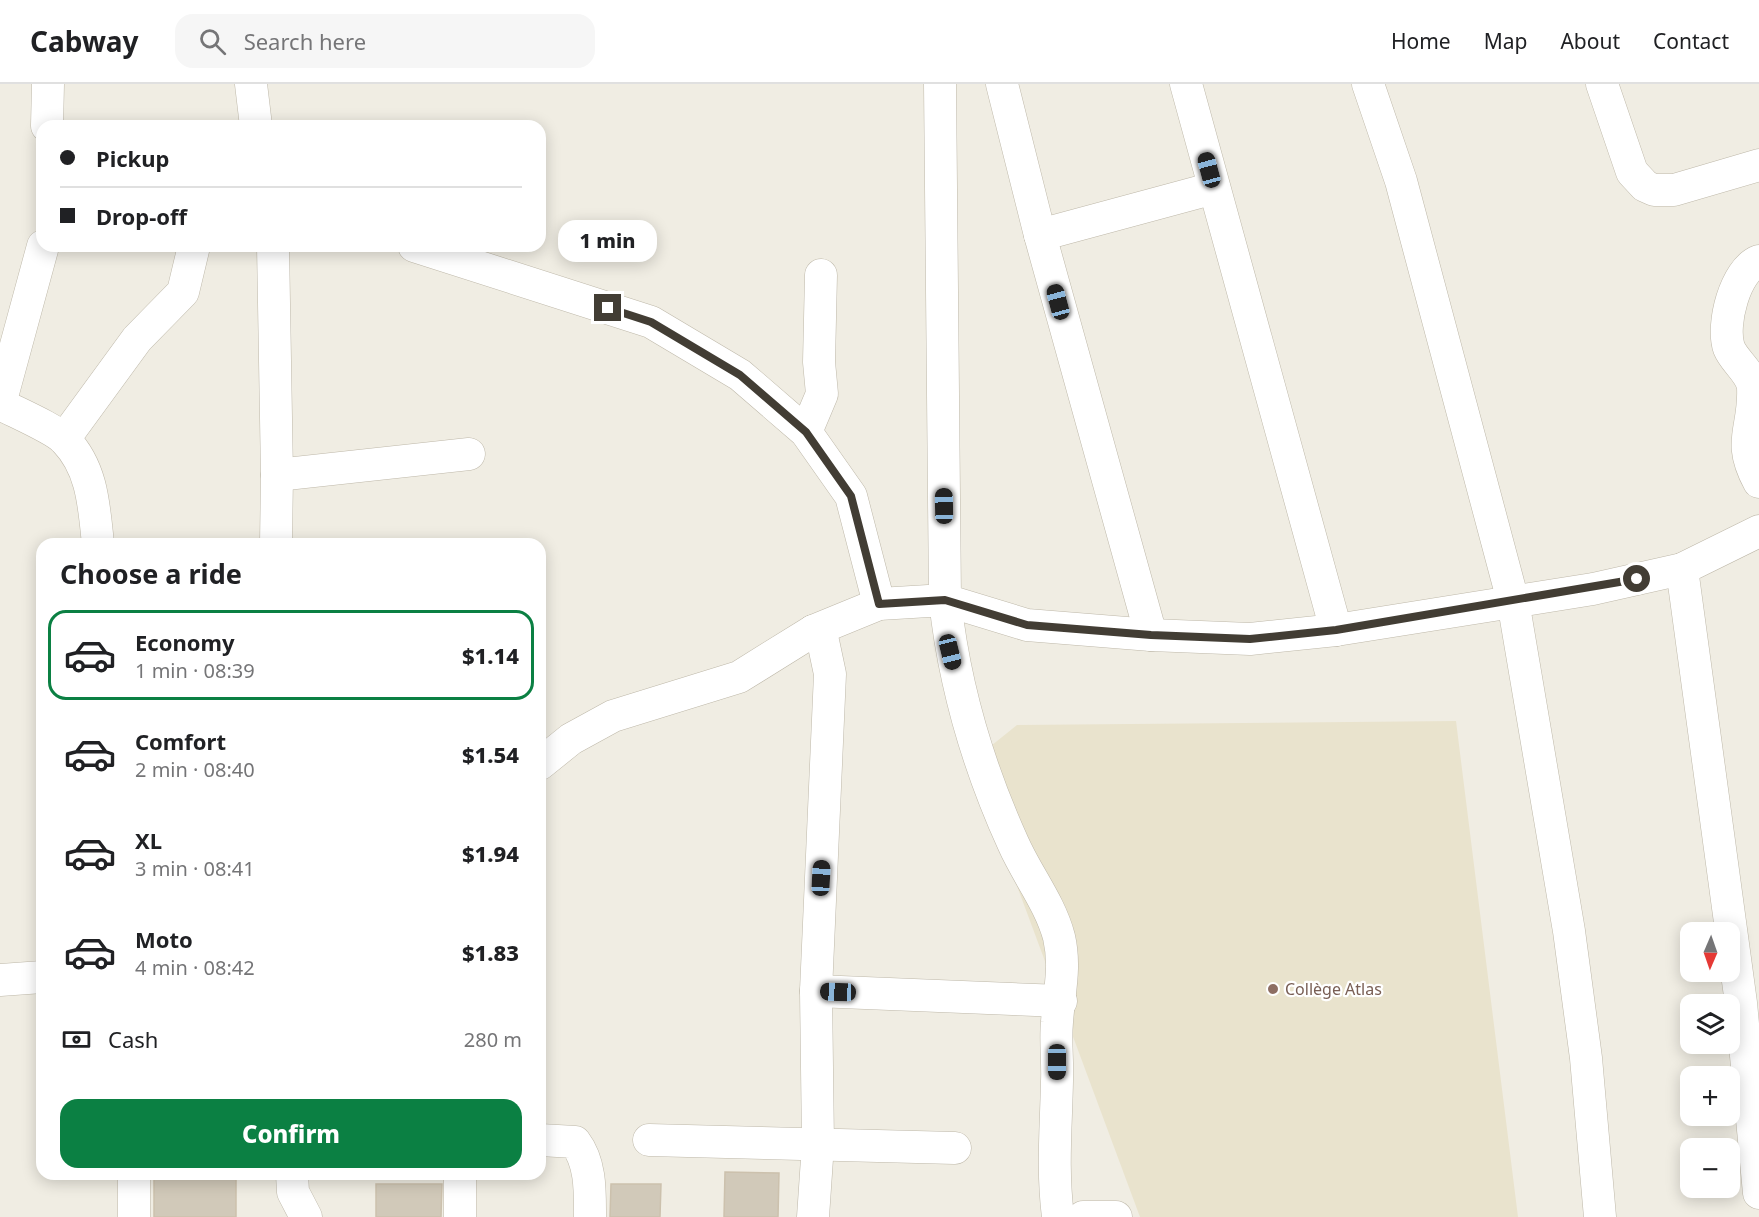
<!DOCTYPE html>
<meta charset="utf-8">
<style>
:root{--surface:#fff;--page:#f6f6f6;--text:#202124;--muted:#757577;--line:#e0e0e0;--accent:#0b8043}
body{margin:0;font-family:"Noto Sans",sans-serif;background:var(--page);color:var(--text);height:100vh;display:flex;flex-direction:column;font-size:22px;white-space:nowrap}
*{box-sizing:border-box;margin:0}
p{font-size:20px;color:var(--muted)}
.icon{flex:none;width:33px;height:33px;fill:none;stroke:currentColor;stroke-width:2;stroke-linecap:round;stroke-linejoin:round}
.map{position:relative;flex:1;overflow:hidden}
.side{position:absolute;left:36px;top:454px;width:510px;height:642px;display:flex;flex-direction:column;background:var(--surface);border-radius:18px;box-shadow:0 3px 15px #0003}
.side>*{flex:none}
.guide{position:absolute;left:36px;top:36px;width:510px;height:132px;border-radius:18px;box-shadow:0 3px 15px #0003;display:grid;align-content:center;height:132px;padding:0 24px;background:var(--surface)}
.needle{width:39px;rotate:182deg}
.controls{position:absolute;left:1680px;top:838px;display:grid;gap:12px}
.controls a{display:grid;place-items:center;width:60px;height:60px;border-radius:12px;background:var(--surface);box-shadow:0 3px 15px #0003;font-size:30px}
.end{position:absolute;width:27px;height:27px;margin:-14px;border:8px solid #423d34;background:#fff;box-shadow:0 0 0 3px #fff}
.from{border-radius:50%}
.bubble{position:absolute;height:42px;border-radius:18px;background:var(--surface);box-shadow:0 3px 15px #0003;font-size:20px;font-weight:800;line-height:42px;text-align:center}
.car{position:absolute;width:18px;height:36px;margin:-18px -9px;border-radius:8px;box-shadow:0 0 4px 2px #0007;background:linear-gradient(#222 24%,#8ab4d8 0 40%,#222 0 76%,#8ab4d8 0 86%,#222 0)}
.guide b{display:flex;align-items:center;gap:21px;height:57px;font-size:22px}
.guide b+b{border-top:2px solid var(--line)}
.guide i{width:15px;height:15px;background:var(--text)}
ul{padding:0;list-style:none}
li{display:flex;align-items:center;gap:18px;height:90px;margin:0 12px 9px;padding:0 12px;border:3px solid transparent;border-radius:18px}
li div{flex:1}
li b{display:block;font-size:22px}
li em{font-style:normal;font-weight:800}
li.on{border-color:var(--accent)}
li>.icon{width:54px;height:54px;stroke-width:1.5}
h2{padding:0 24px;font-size:27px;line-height:72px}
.pay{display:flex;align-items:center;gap:15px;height:66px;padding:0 24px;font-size:22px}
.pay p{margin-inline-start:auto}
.cta{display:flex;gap:12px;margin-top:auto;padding:12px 24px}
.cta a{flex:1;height:69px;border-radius:18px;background:var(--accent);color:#fff;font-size:24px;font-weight:800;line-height:69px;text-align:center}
header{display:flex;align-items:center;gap:36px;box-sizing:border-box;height:84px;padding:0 30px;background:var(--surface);border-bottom:2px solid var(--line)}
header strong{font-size:28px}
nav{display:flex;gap:33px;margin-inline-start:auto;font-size:21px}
.search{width:420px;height:54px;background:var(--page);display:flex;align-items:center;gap:15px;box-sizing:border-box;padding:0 21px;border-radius:18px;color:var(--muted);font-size:22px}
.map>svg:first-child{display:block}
</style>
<header>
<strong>Cabway</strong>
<div class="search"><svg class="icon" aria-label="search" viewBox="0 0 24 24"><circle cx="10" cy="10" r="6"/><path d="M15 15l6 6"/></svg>Search here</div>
<nav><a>Home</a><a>Map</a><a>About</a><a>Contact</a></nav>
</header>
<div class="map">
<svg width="1759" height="1133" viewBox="0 0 1759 1133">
<rect width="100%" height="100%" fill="#f0ede3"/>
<!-- education -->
<path fill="#e9e3cd" d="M1456,637L1518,1133H1140L971,678L1017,641Z"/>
<!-- building -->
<g fill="#d1c9b9" stroke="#ccc1ad" stroke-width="1.5">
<path d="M725,1088L779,1089L778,1133H724Z"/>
<rect x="154" y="1090" width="82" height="43"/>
<path d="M376,1100H442L441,1133H376Z"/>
<path d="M611,1100H661L660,1133H610Z"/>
</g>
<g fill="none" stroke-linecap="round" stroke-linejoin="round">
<!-- minor casing -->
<g stroke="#beb8a9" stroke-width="33">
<g id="minor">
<path d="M251,0L256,42"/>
<path d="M940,0L945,516L1027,541L1151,551L1250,555L1336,546L1593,505L1682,485L1759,447"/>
<path d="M1002,0L1040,151L1151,551"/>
<path d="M1186,0L1336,546"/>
<path d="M1368,0L1401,97L1513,517L1569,847L1586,974L1600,1133"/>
<path d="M1602,0L1632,88L1645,102L1654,106H1674L1759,81"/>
<path d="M47,42L48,0"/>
<path d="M1040,151L1214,104"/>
<path d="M273,162L277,391L276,460"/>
<path d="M414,162L651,238L740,291L806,348L851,412L879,520"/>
<path d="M1759,177C1735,186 1721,241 1729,264C1734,277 1752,289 1753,304C1755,346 1736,356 1759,398"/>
<path d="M0,320C15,328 55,345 65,356C93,385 94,423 98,460"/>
<path d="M0,320L43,162"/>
<path d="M806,348L822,310L819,278L821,191"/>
<path d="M64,355L137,255L183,208L194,162"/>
<path d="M277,391L469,370"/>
<path d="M1682,485L1741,919L1759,1109"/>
<path d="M813,547L823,557L830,590L816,907L818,1060L813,1133"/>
<path d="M540,680L571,655L613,632L739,593L813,547L879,520L945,516C954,600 978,682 1013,759C1027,791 1050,819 1059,853C1066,883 1059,908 1057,938C1055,958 1058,978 1057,997C1056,1046 1052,1084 1058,1133"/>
<path d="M0,896L42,893"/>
<path d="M816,907L1061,917"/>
<path d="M540,1056L575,1058C591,1079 590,1107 590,1133"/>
<path d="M649,1056L955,1064"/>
<path d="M292,1090L293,1108L306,1133"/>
<path d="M134,1133V1090"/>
<path d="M460,1133V1090"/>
<path d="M1083,1133H1116"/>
</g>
</g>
<!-- minor -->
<use href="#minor" stroke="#fff" stroke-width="32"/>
</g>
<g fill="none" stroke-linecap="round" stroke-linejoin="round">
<!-- route -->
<path stroke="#423d34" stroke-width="8" d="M608,224L651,238L740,291L806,348L851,412L879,520L945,516L1027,541L1151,551L1250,555L1336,546L1637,495"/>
</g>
<!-- markers -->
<circle fill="#8d6e63" stroke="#fff" stroke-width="2" cx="1273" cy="905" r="6"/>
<g text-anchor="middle" stroke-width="4.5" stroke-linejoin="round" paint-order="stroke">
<!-- education labels -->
<g font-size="16" fill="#785e54" stroke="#fff" text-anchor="start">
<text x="1285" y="911">Collège Atlas</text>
</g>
</g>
</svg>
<div class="controls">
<a><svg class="needle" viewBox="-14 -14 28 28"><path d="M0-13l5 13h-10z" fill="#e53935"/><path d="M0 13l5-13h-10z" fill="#757577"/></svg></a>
<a><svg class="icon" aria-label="layers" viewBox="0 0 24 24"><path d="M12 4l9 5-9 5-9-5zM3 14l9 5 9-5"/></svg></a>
<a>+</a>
<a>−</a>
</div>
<i class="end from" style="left:1637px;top:495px"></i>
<i class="end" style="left:608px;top:224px"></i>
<div class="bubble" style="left:558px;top:136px;width:99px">1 min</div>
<i class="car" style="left:1209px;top:86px;rotate:345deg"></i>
<i class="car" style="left:1058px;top:218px;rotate:345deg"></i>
<i class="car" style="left:944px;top:422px;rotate:359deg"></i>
<i class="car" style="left:950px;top:568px;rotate:166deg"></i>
<i class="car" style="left:821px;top:794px;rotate:3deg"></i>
<i class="car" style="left:838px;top:908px;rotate:272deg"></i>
<i class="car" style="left:1057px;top:978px;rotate:180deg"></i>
<div class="guide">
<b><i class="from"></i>Pickup</b>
<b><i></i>Drop-off</b>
</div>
<section class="side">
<h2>Choose a ride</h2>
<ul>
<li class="on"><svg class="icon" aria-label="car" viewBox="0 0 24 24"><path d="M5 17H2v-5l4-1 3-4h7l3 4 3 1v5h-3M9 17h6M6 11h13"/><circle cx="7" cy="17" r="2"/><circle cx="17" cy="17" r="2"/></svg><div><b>Economy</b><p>1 min · 08:39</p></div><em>$1.14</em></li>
<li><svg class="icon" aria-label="car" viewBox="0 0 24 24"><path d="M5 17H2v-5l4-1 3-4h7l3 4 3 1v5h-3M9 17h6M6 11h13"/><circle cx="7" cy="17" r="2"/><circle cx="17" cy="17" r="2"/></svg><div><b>Comfort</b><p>2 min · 08:40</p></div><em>$1.54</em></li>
<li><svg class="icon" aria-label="car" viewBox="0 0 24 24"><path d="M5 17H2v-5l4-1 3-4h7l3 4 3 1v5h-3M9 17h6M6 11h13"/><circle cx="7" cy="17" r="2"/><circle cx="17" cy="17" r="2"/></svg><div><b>XL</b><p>3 min · 08:41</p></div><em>$1.94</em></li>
<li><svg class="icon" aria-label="car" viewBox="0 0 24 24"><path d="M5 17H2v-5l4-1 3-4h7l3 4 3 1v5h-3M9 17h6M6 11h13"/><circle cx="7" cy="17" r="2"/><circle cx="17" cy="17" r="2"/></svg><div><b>Moto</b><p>4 min · 08:42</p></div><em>$1.83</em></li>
</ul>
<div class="pay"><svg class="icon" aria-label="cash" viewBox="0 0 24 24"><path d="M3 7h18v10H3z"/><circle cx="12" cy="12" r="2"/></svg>Cash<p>280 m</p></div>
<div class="cta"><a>Confirm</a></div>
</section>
</div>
